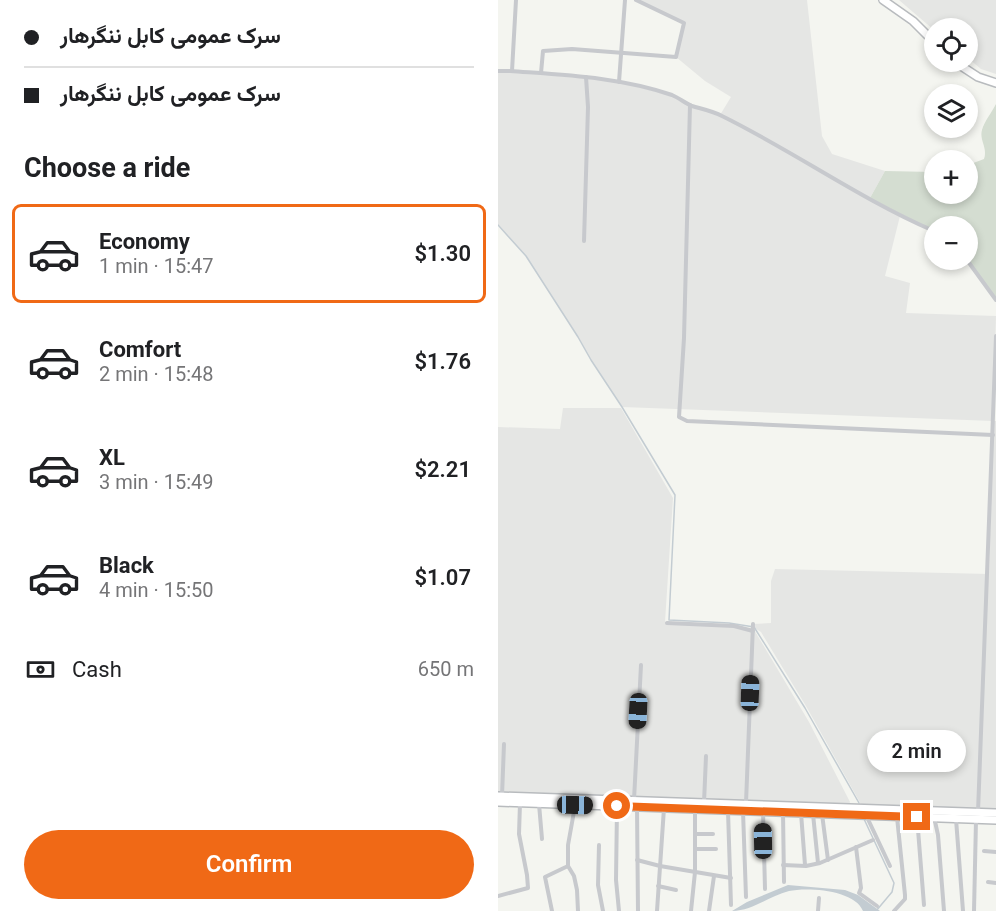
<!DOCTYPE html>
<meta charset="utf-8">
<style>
:root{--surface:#fff;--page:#f2f2f2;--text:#202124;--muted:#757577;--line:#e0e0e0;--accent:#f06916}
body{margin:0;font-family:Roboto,Vazirmatn,sans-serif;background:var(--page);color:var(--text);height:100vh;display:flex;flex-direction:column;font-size:22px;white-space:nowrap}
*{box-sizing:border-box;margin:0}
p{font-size:20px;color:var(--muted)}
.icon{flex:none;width:33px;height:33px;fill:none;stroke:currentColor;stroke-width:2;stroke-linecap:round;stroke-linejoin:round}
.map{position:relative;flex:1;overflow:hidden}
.details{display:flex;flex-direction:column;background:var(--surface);width:498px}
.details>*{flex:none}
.hud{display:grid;align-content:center;height:132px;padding:0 24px;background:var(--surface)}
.controls{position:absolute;left:426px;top:18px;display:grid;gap:12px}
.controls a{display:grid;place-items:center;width:54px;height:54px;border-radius:50%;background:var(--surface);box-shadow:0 3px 9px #0003;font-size:30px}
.end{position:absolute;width:27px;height:27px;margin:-14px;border:8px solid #f06916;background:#fff;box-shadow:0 0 0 3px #fff}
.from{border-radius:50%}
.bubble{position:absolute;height:42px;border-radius:21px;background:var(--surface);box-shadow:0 3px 9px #0003;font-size:20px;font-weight:600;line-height:42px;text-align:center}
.car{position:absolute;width:18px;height:36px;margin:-18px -9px;border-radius:8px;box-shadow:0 0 4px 2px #0007;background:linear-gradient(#222 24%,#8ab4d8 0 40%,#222 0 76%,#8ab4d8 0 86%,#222 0)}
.hud b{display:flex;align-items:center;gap:21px;height:57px;font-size:22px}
.hud b+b{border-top:2px solid var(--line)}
.hud i{width:15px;height:15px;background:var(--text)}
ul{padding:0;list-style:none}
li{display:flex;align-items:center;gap:18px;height:99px;margin:0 12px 9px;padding:0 12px;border:3px solid transparent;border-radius:9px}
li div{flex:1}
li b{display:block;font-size:22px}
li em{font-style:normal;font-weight:600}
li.on{border-color:var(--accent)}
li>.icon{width:54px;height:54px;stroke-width:1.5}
h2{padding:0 24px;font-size:27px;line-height:72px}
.pay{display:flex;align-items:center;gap:15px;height:66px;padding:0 24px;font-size:22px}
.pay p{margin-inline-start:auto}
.action{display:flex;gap:12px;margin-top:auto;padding:12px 24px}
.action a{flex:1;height:69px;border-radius:36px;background:var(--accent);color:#fff;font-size:24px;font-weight:600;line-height:69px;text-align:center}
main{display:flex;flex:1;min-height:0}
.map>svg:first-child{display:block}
</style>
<main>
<section class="details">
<div class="hud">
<b><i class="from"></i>سرک عمومی کابل ننگرهار</b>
<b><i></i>سرک عمومی کابل ننگرهار</b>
</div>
<h2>Choose a ride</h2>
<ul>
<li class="on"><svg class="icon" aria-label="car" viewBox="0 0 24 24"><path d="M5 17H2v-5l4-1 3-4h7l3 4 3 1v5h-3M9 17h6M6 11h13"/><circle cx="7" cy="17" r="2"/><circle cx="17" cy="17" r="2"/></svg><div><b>Economy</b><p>1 min · 15:47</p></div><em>$1.30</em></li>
<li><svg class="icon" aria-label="car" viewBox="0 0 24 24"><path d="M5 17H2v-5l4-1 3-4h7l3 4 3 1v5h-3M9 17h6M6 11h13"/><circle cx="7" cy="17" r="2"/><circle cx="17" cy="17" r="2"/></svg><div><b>Comfort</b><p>2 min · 15:48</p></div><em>$1.76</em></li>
<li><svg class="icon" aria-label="car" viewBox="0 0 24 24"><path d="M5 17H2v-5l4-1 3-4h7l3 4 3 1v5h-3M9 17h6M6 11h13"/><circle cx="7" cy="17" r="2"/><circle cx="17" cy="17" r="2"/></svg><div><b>XL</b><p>3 min · 15:49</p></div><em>$2.21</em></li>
<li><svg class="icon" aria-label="car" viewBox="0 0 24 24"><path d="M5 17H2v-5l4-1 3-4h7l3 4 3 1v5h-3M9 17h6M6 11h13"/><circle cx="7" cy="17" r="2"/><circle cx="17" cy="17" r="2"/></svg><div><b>Black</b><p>4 min · 15:50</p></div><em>$1.07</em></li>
</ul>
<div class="pay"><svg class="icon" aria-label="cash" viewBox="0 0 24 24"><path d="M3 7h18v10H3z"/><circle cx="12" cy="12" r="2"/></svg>Cash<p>650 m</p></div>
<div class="action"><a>Confirm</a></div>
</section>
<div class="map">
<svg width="498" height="911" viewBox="0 0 498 911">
<rect width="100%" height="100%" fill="#f4f5f0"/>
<!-- built -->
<g fill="#e5e6e4">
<path d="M138,0H309L324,136L334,154L387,171L372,198L402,216L387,276L412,283L408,313L498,316L495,421H498V813L365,808L308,706L263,632L255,627V624L273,623V581L277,569L491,574L495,421L124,407L93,360L80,337L28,256L0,225V71H12L121,82L175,96L192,105L222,115L233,97L207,81L178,57L186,23Z"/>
<path d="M401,0H498V74L483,69L470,58V28L436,30Z"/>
<path d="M65,408H123L175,498L167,622L255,628L311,722L352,802L351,805L0,793V427L62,429Z"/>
</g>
<!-- green -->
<path fill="#d4ddd1" d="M498,104V300L470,260V226H436V231L372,198L387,171L436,172V194H470V165L486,159C490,148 481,140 484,130C486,122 494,112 498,104Z"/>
<!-- water -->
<path fill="#c3ccd2" d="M290,885L347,890L360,895L382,911H365C357,890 310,887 291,891C271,896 255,911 234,911L249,902Z"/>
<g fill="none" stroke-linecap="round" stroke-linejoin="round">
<!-- stream -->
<g stroke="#c3ccd2" stroke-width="1.5">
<path d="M0,225L28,256L80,337L93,360L124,407L177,495L171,620L231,623L256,627L307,708L361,803"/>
<path d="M366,819L396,883L394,892L378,911"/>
</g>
<!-- highway casing -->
<g stroke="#b8bbbe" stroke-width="10">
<g id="highway">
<path d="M385,0L415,21L436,42"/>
<path d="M457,62L480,77L498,83"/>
<path d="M0,796L498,813"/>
<path d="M0,802L498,820"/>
</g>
</g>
<!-- minor -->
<g stroke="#c7c9cd" stroke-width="4">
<path d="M0,71H12C66,75 122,77 174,95C181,98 187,103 194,106C204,109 215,111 224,116C297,152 362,199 436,231"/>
<path d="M14,71L18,0"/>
<path d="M43,73L45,51L74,49L178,57L186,23L138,0"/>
<path d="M121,82L127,0"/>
<path d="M192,105L186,338L181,417L189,421L495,435"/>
<path d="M86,241L90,107L88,77"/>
<path d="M469,260L498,300"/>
<path d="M169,623L236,626L255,631"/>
<path d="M4,796L6,744"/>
<path d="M136,800L143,665"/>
<path d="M206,803L208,756"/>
<path d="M248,803L255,624"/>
<path d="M41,804L44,839"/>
<path d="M77,806L70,845V866L76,876L79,890L80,911"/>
<path d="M119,807L118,880L121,911"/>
<path d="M139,807L140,911"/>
<path d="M230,811L233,905"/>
<path d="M245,811L248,897"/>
<path d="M265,811L267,889"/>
<path d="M285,812L286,882"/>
<path d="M480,812L498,336"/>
<path d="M303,813L307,865"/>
<path d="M315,814L320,863"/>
<path d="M324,814L330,860"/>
<path d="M368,815L392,866"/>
<path d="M419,817L426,905"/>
<path d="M436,817L440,835L446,911"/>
<path d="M458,819L465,911"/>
<path d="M197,834H215"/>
<path d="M101,845L100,885L105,911"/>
<path d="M358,847L363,888L361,893L379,906"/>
<path d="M197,849H218"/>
<path d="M486,851L498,852"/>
<path d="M139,860L162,866L233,878"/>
<path d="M285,865L308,866L322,863L375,840"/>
<path d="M490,882L498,883"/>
<path d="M160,886L178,890"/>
<path d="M0,896L30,888L29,875L21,834L22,803"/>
<path d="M54,911L47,877L70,866"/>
<path d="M159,911L166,808"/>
<path d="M193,911L197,872V809"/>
<path d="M211,911L216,876"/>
<path d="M320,911L321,898"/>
<path d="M396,911L407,899V895L399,817"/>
<path d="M476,911L478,820"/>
</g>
<!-- highway -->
<use href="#highway" stroke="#fff" stroke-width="7"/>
</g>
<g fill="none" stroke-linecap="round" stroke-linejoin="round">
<!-- route -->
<path stroke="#f06916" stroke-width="8" d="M119,806L419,817"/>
</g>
</svg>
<div class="controls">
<a><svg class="icon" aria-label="locate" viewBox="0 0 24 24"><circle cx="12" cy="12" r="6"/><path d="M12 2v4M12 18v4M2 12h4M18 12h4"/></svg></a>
<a><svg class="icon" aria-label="layers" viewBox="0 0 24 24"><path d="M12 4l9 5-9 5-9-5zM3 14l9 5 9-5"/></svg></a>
<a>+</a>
<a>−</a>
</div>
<i class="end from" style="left:119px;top:806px"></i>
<i class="end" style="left:419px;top:817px"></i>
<div class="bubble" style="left:369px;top:730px;width:99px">2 min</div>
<i class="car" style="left:252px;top:693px;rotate:2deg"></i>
<i class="car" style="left:140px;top:711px;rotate:183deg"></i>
<i class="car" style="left:77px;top:805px;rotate:91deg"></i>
<i class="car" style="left:265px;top:841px;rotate:359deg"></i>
</div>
</main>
